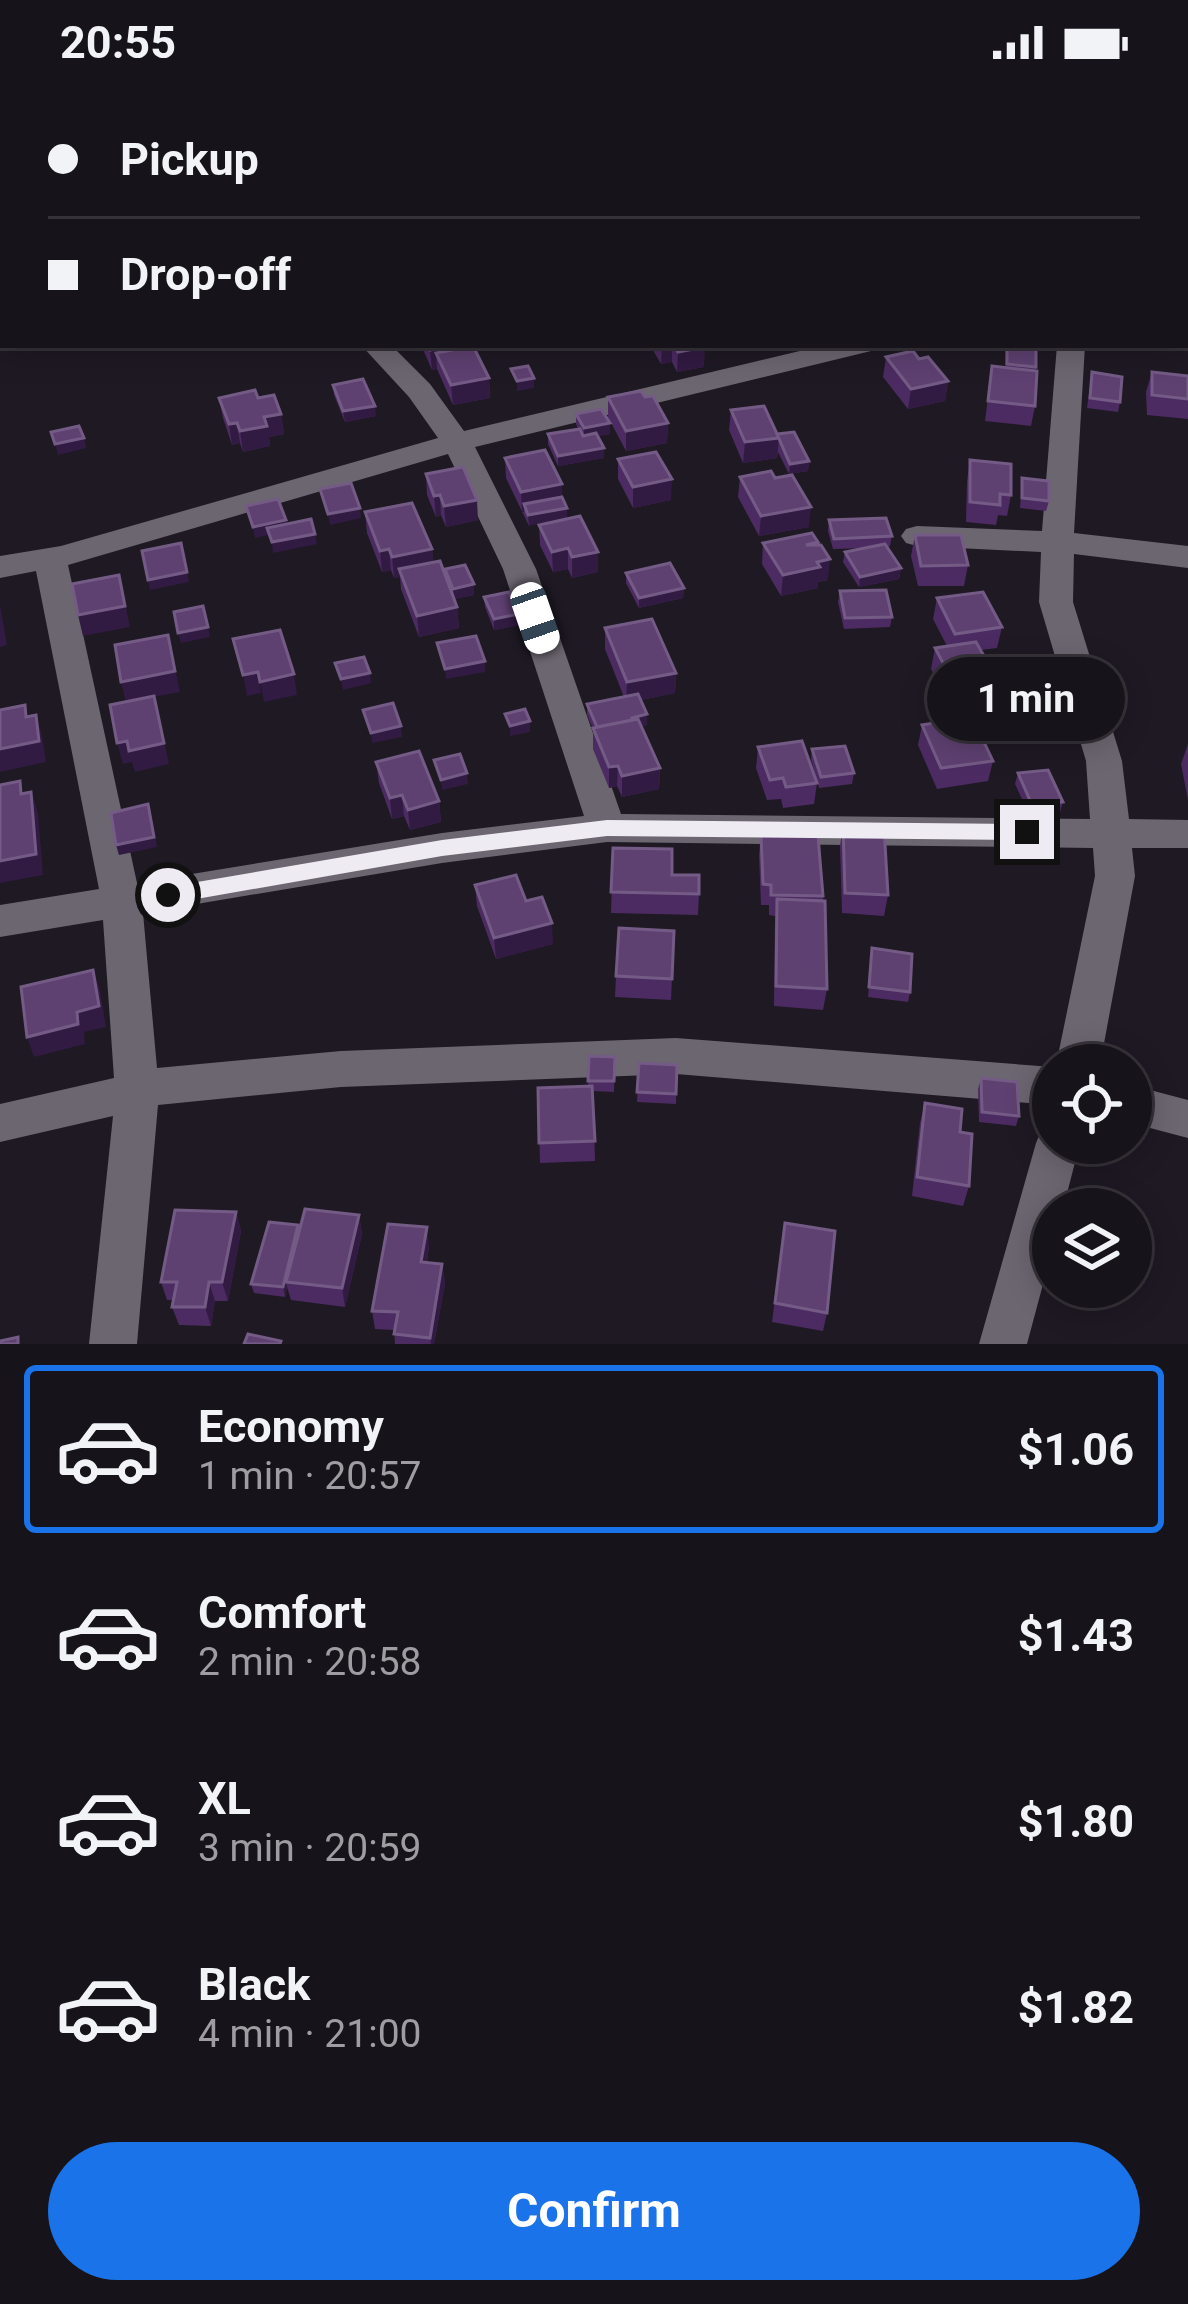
<!DOCTYPE html>
<meta charset="utf-8">
<style>
:root{--surface:#16131a;--page:#232027;--text:#f1f3f6;--muted:#9e9ea2;--line:#353239;--accent:#1a73e8}
body{margin:0;font-family:Roboto,sans-serif;background:var(--page);color:var(--text);height:100vh;display:flex;flex-direction:column;font-size:45px;white-space:nowrap}
*{box-sizing:border-box;margin:0}
p{font-size:39px;color:var(--muted)}
.icon{flex:none;width:66px;height:66px;fill:none;stroke:currentColor;stroke-width:2;stroke-linecap:round;stroke-linejoin:round}
.map{position:relative;height:1260px;overflow:hidden}
.side{display:flex;flex-direction:column;background:var(--surface);flex:1}
.side>*{flex:none}
.banner{position:absolute;left:0px;top:0px;width:1188px;height:264px;box-shadow:0 6px 30px #0003,0 0 0 3px var(--line);display:grid;align-content:center;height:264px;padding:0 48px;background:var(--surface)}
.controls{position:absolute;left:1032px;top:960px;display:grid;gap:24px}
.controls a{display:grid;place-items:center;width:120px;height:120px;border-radius:50%;background:var(--surface);box-shadow:0 6px 30px #0003,0 0 0 3px var(--line);font-size:60px}
.end{position:absolute;width:54px;height:54px;margin:-27px;border:15px solid #efebf2;background:#111;box-shadow:0 0 0 6px #111}
.from{border-radius:50%}
.bubble{position:absolute;height:84px;border-radius:42px;background:var(--surface);box-shadow:0 6px 30px #0003,0 0 0 3px var(--line);font-size:39px;font-weight:700;line-height:84px;text-align:center}
.car{position:absolute;width:36px;height:72px;margin:-36px -18px;border-radius:15px;box-shadow:0 0 9px 3px #0007;background:linear-gradient(#fff 24%,#345 0 40%,#fff 0 76%,#345 0 86%,#fff 0)}
.banner b{display:flex;align-items:center;gap:42px;height:114px;font-size:45px}
.banner b+b{border-top:3px solid var(--line)}
.banner i{width:30px;height:30px;background:var(--text)}
ul{padding:21px 0 0;list-style:none}
li{display:flex;align-items:center;gap:36px;height:168px;margin:0 24px 18px;padding:0 24px;border:6px solid transparent;border-radius:12px}
li div{flex:1}
li b{display:block;font-size:45px}
li em{font-style:normal;font-weight:700}
li.active{border-color:var(--accent)}
li>.icon{width:108px;height:108px;stroke-width:1.5}
.cta{display:flex;gap:24px;margin-top:auto;padding:24px 48px}
.cta a{flex:1;height:138px;border-radius:72px;background:var(--accent);color:#fff;font-size:48px;font-weight:700;line-height:138px;text-align:center}
.status{display:flex;justify-content:space-between;align-items:center;height:84px;padding:0 60px;background:var(--surface);direction:ltr}
.status svg{height:33px;fill:currentColor}
.map>svg:first-child{display:block}
</style>
<div class="status"><b>20:55</b><svg viewBox="0 0 49 12"><path d="M0 12V9h3v3zM5 12V6h3v6zM10 12V3h3v9zM15 12V0h3v12zM26 1h20v11H26zM47 4h2v5h-2z"/></svg></div>
<div class="map">
<svg width="1188" height="1260" viewBox="0 0 1188 1260">
<rect width="100%" height="100%" fill="#1e1923"/>
<g fill="none" stroke-linecap="round" stroke-linejoin="round">
<!-- street -->
<g fill="#6c6671" fill-rule="evenodd">
<path d="M291,0H318L289,3Z"/>
<path d="M1188,114V130L1185,131V115Z"/>
<path d="M361,261H391L430,300L464,347L825,261H875L871,267L475,363L536,485L621,730L1090,735L1086,677L1039,518L1041,468L917,462L906,459L901,452L906,445L917,442L1042,447L1057,261H1085L1074,449L1188,462V484L1074,470L1073,518L1122,677L1129,735L1188,736V764H1132L1135,792L1100,981H1056L1095,792L1093,764L607,758L442,779L143,829L157,984L341,967L676,954L1053,983V1021L676,990L341,1003L158,1021L137,1260H89L113,1032L0,1058V1020L114,994L103,836L0,853V821L99,805L36,487L0,494V472L61,462L438,354L409,313ZM448,370L503,485L584,732L442,749L137,799L68,481Z"/>
<path d="M1131,1001L1188,1016V1054L1131,1039Z"/>
<path d="M1053,1041V1059H1080L1063,1125H1053V1163L1027,1260H979L1036,1059L1042,1045Z"/>
</g>
<!-- secondary -->
<rect fill="#6c6671" fill-rule="evenodd" x="1185" y="5" width="3" height="14"/>
</g>
<!-- wall -->
<g fill="#4c2b62">
<path d="M775,0H814L782,3H776Z"/>
<path d="M421,261H473L489,294L490,314L453,321L437,285L432,286Z"/>
<path d="M650,261H704V283L677,288L672,278L661,280Z"/>
<path d="M1006,261L1036,283L1035,322L1031,342L985,337L992,282L1005,284Z"/>
<path d="M886,273L919,275L948,297L945,317L908,325L883,293Z"/>
<path d="M1092,288L1120,318L1118,328L1087,324Z"/>
<path d="M1152,288L1188,292V335L1147,331L1146,308Z"/>
<path d="M333,301L376,332L345,338L334,311Z"/>
<path d="M608,313H645L668,339L667,359L626,367L608,333Z"/>
<path d="M219,314H258L281,330L284,350L269,353L270,362L243,368L240,359L232,361L223,334Z"/>
<path d="M731,326L777,350L809,377L808,387L789,390L778,368L777,374L743,379L729,346Z"/>
<path d="M576,330L610,339V350L597,352L604,364V374L558,382L548,360V350L578,345L576,340Z"/>
<path d="M545,366L529,442L506,394L505,374Z"/>
<path d="M618,375L671,416L633,424L618,395Z"/>
<path d="M970,376L1011,411L1007,432L998,431L996,441L966,438L967,397Z"/>
<path d="M426,390L478,436L446,443L441,431L436,433L427,411Z"/>
<path d="M740,393L775,394L809,443L759,452L738,413Z"/>
<path d="M1022,394L1049,417L1046,427L1020,424Z"/>
<path d="M365,428L432,465L433,478L446,493L445,485L474,500V511L454,515L457,523L459,544L419,553L401,505L400,493L394,494L391,486L382,488L367,449Z"/>
<path d="M829,436L892,452L890,462L887,463L901,484L899,495L859,503L843,478L845,468L864,464L833,465L828,447Z"/>
<path d="M539,441L598,488L572,494L568,485L553,488L540,461Z"/>
<path d="M915,451L968,481L964,502H918L911,472Z"/>
<path d="M763,459L817,461L828,496L818,498V504L781,512L762,480Z"/>
<path d="M626,489L684,504L683,514L639,524L626,499Z"/>
<path d="M840,507L892,533L890,543L844,545L838,518Z"/>
<path d="M484,513L519,530L520,541L494,546L485,523Z"/>
<path d="M937,514L1002,543L997,564L981,566L997,613L994,637L976,640L993,677L988,697L937,705L918,661L922,641L958,635L931,585L935,564L947,562L933,535Z"/>
<path d="M605,544L676,589L675,609L641,616L647,630V641L641,642L660,684L659,705L622,713L617,702L609,704L593,665V645L587,631V620L624,613L605,565Z"/>
<path d="M1008,602L1059,638L1024,644L1005,613Z"/>
<path d="M1188,660V716L1181,680Z"/>
<path d="M758,663L817,699L814,720L783,724L781,715L767,716L756,684Z"/>
<path d="M812,665L854,689L852,700L819,704L811,675Z"/>
<path d="M376,678L439,717L441,738L410,746L404,732L392,735L379,699Z"/>
<path d="M1018,689L1063,718L1060,728L1030,732L1015,700Z"/>
<path d="M843,741L888,811L884,832L842,829L840,762Z"/>
<path d="M761,751L823,812L827,905L823,926L774,922L775,832L769,831V821H761L759,771Z"/>
<path d="M613,764L672,791L699,810L698,831L611,829Z"/>
<path d="M475,801L553,860L496,875L477,822Z"/>
<path d="M674,847L671,916L615,913L616,892Z"/>
<path d="M872,864L910,908L908,918L868,913Z"/>
<path d="M589,972L615,973L614,1008L593,1007L595,1077L540,1079L538,1004L588,1003Z"/>
<path d="M639,979L677,981L676,1020L637,1018Z"/>
<path d="M981,994L1019,1032L1016,1042L979,1038L978,1005Z"/>
<path d="M925,1019L960,1048L969,1102L963,1122L912,1112L920,1039Z"/>
<path d="M236,1128L241,1147L228,1217H215L211,1242L179,1241L172,1223L174,1216H167L161,1198Z"/>
<path d="M359,1131L362,1150L345,1223L291,1216L287,1203L285,1213L254,1209L251,1200L298,1141L300,1146Z"/>
<path d="M785,1139L827,1229L823,1247L772,1238Z"/>
<path d="M429,1162L427,1178L442,1180L445,1199L434,1260H395L394,1246L375,1245L372,1227Z"/>
</g>
<!-- shaded-wall -->
<g fill="#321b42">
<path d="M456,261H473L474,278L436,269L437,285L432,286L430,266Z"/>
<path d="M662,261H672V278L661,280Z"/>
<path d="M705,263L704,283L677,288L678,268Z"/>
<path d="M489,294L490,314L453,321L451,301Z"/>
<path d="M534,294V304L517,307V297Z"/>
<path d="M948,297L945,317L908,325L911,305Z"/>
<path d="M375,322L376,332L345,338L343,327Z"/>
<path d="M281,330L284,350L269,353L270,362L243,368L240,347L264,333Z"/>
<path d="M237,339L240,359L232,361L229,340Z"/>
<path d="M610,339V350L584,355V344Z"/>
<path d="M668,339L667,359L626,367V347Z"/>
<path d="M84,354L86,364L58,371L55,360Z"/>
<path d="M779,354L777,374L743,379L745,358Z"/>
<path d="M604,364V374L558,382V372Z"/>
<path d="M809,377L808,387L789,390L790,380Z"/>
<path d="M672,395L671,416L633,424V403Z"/>
<path d="M562,400V420H524V428H522L521,408Z"/>
<path d="M440,411L441,431L436,433L434,412Z"/>
<path d="M477,416L478,436L446,443L444,422Z"/>
<path d="M811,423L809,443L759,452L761,432Z"/>
<path d="M360,424L361,434L330,441L328,430Z"/>
<path d="M567,424V434L529,442L528,431Z"/>
<path d="M286,436L287,447L267,444L268,451L255,454L253,443Z"/>
<path d="M315,450L317,460L273,469L272,458Z"/>
<path d="M568,464V485L553,488L552,468Z"/>
<path d="M389,465L391,486L382,488L380,467Z"/>
<path d="M432,465L434,486L399,485L400,493L394,494L392,473Z"/>
<path d="M598,468V488L572,494V473Z"/>
<path d="M830,475L828,496L818,498V504L781,512L783,491L817,478Z"/>
<path d="M901,484L899,495L859,503L860,493Z"/>
<path d="M187,488L189,498L150,506L148,496Z"/>
<path d="M119,491L130,543L83,552L78,531Z"/>
<path d="M474,500V511L454,515L453,505Z"/>
<path d="M684,504L683,514L639,524V514Z"/>
<path d="M0,521L7,561L0,563Z"/>
<path d="M457,523L459,544L419,553L417,532Z"/>
<path d="M519,530L520,541L494,546V535Z"/>
<path d="M208,543L210,553L181,559L178,549Z"/>
<path d="M168,551L180,608L126,618L121,598Z"/>
<path d="M485,577V588L446,595L445,585Z"/>
<path d="M258,588L261,609L247,612L243,591Z"/>
<path d="M370,589L371,599L343,606L341,595Z"/>
<path d="M676,589L675,609L626,619L627,598Z"/>
<path d="M294,590L297,611L264,618L260,598Z"/>
<path d="M1000,600L996,616H999L994,637L961,642L966,622L991,602Z"/>
<path d="M1062,627L1059,638L1024,644L1027,634Z"/>
<path d="M647,630V641L635,644L632,634Z"/>
<path d="M36,631L42,652L46,678L0,688V665Z"/>
<path d="M159,633L169,680L135,688L132,678L123,680L117,659Z"/>
<path d="M530,637V648L510,652V642Z"/>
<path d="M401,642L402,653L372,659L371,649Z"/>
<path d="M618,682L617,702L609,704V683Z"/>
<path d="M660,684L659,705L622,713V692Z"/>
<path d="M467,689L468,700L442,706L441,696Z"/>
<path d="M31,708L38,729L43,791L0,799V777Z"/>
<path d="M402,711L404,732L392,735L390,714Z"/>
<path d="M439,717L441,738L410,746L408,726Z"/>
<path d="M151,731L157,763L119,771L116,761Z"/>
<path d="M552,839L553,860L496,875L494,854Z"/>
<path d="M93,886L100,906L106,943L84,948L85,960L34,973L27,953L77,928Z"/>
<path d="M236,1128L241,1147L228,1217L222,1198Z"/>
<path d="M359,1131L362,1150L345,1223L342,1204Z"/>
<path d="M298,1141L301,1151L286,1198L287,1203L285,1213L283,1203Z"/>
<path d="M427,1143L429,1162L424,1197L421,1178Z"/>
<path d="M442,1180L445,1199L434,1260H431L430,1254Z"/>
<path d="M209,1198L215,1217L211,1242L205,1223Z"/>
</g>
<!-- building -->
<g fill="#5e4071" stroke="#745b86" stroke-width="3">
<path d="M231,0H256L252,3H227Z"/>
<path d="M361,0H386L387,1L363,3Z"/>
<path d="M428,261H456L430,266Z"/>
<path d="M674,261H704L705,263L678,268Z"/>
<path d="M1007,261H1036V283L1007,280Z"/>
<path d="M473,262L489,294L451,301L436,269Z"/>
<path d="M913,267L919,275L928,273L948,297L911,305L886,273Z"/>
<path d="M528,282L534,294L517,297L511,285Z"/>
<path d="M992,282L1037,287L1035,322L988,317Z"/>
<path d="M1092,288L1122,293L1120,318L1090,314Z"/>
<path d="M1152,288L1188,292V315L1152,311Z"/>
<path d="M363,295L375,322L343,327L333,301Z"/>
<path d="M255,306L258,314L274,311L281,330L264,333L267,342L240,347L237,339L229,340L219,314Z"/>
<path d="M641,307L645,313L653,312L668,339L626,347L608,313Z"/>
<path d="M764,322L779,354L745,358L731,326Z"/>
<path d="M601,325L610,339L584,344L576,330Z"/>
<path d="M79,342L84,354L55,360L51,348Z"/>
<path d="M580,345L583,352L596,349L604,364L558,372L548,350Z"/>
<path d="M794,348L809,377L790,380L777,350Z"/>
<path d="M545,366L562,400L521,408L505,374Z"/>
<path d="M656,368L672,395L633,403L618,375Z"/>
<path d="M970,376L1011,380V411L1000,410V421L970,418Z"/>
<path d="M463,383L477,416L444,422L440,411L434,412L426,390Z"/>
<path d="M771,387L775,394L792,391L811,423L761,432L740,393Z"/>
<path d="M1022,394L1049,397V417L1022,414Z"/>
<path d="M351,399L360,424L328,430L320,405Z"/>
<path d="M562,413L567,424L528,431L524,420Z"/>
<path d="M278,415L286,436L253,443L246,422Z"/>
<path d="M412,419L432,465L392,473L389,465L380,467L365,428Z"/>
<path d="M580,432L598,468L572,473L568,464L552,468L539,441Z"/>
<path d="M886,434L892,452L834,455L829,436Z"/>
<path d="M311,435L315,450L272,458L267,444Z"/>
<path d="M812,449L818,458L806,461H821L830,475L817,478L820,483L783,491L763,459Z"/>
<path d="M915,451H961L968,481L921,482Z"/>
<path d="M181,459L187,488L148,496L142,467Z"/>
<path d="M885,460L901,484L860,493L845,468Z"/>
<path d="M440,477L457,523L417,532L399,485Z"/>
<path d="M670,479L684,504L639,514L626,489Z"/>
<path d="M465,481L474,500L453,505L445,485Z"/>
<path d="M119,491L125,522L78,531L72,500Z"/>
<path d="M886,506L892,533L845,534L840,507Z"/>
<path d="M509,508L519,530L494,535L484,513Z"/>
<path d="M983,508L1002,543L955,550L937,514Z"/>
<path d="M203,522L208,543L178,549L174,528Z"/>
<path d="M652,535L676,589L627,598L605,544Z"/>
<path d="M280,546L294,590L260,598L258,588L243,591L233,555Z"/>
<path d="M168,551L175,587L121,598L115,561Z"/>
<path d="M476,552L485,577L445,585L437,559Z"/>
<path d="M976,558L1000,600L991,602L999,616L966,622L935,564Z"/>
<path d="M364,573L370,589L341,595L335,579Z"/>
<path d="M1042,596L1062,627L1027,634L1008,602Z"/>
<path d="M638,610L647,630L632,634L633,636L597,643L587,620Z"/>
<path d="M154,612L164,659L129,667L127,657L117,659L110,621Z"/>
<path d="M393,619L401,642L371,649L363,626Z"/>
<path d="M25,621L26,633L36,631L39,657L0,665V626Z"/>
<path d="M525,625L530,637L510,642L505,630Z"/>
<path d="M972,633L993,677L941,684L922,641Z"/>
<path d="M638,635L660,684L622,692L618,682L609,683L593,644Z"/>
<path d="M802,657L817,699L786,703L783,694L770,696L758,663Z"/>
<path d="M845,662L854,689L821,693L812,665Z"/>
<path d="M419,667L439,717L408,726L402,711L390,714L376,678Z"/>
<path d="M460,670L467,689L441,696L434,676Z"/>
<path d="M1048,686L1063,718L1032,721L1018,689Z"/>
<path d="M20,697L21,710L31,708L36,770L0,777V701Z"/>
<path d="M148,720L154,753L116,761L111,729Z"/>
<path d="M843,741L884,743L888,811L845,809Z"/>
<path d="M761,751L818,752L823,812L771,811V801L763,800Z"/>
<path d="M613,764L672,765V791H699V810L611,808Z"/>
<path d="M516,791L526,817L542,813L552,839L494,854L475,801Z"/>
<path d="M777,815L825,817L827,905L776,902Z"/>
<path d="M619,844L674,847L672,895L616,892Z"/>
<path d="M872,864L912,870L910,908L869,903Z"/>
<path d="M93,886L99,922L77,928L78,940L27,953L21,903Z"/>
<path d="M589,972L615,973L614,997H588Z"/>
<path d="M639,979L677,981L676,1010L637,1008Z"/>
<path d="M981,994L1017,998L1019,1032L982,1028Z"/>
<path d="M592,1002L595,1057L539,1059L538,1004Z"/>
<path d="M925,1019L962,1025L960,1048L972,1050L969,1102L917,1093Z"/>
<path d="M305,1125L359,1131L342,1204L286,1198Z"/>
<path d="M175,1126L236,1128L222,1198H209L205,1223H172L177,1198H161Z"/>
<path d="M269,1138L298,1141L283,1203L251,1200Z"/>
<path d="M785,1139L835,1147L827,1229L775,1219Z"/>
<path d="M388,1140L427,1143L421,1178L442,1180L430,1254L394,1250L398,1228L372,1227Z"/>
<path d="M248,1250L281,1257L280,1260H244Z"/>
<path d="M18,1253V1260H0V1257Z"/>
</g>
<!-- route -->
<path fill="#efebf2" d="M607,736L1027,740L1037,748L1027,756L607,752L442,772L168,820L157,811L168,803L442,756Z"/>
</svg>
<div class="controls">
<a><svg class="icon" aria-label="locate" viewBox="0 0 24 24"><circle cx="12" cy="12" r="6"/><path d="M12 2v4M12 18v4M2 12h4M18 12h4"/></svg></a>
<a><svg class="icon" aria-label="layers" viewBox="0 0 24 24"><path d="M12 4l9 5-9 5-9-5zM3 14l9 5 9-5"/></svg></a>
</div>
<i class="end from" style="left:168px;top:811px"></i>
<i class="end" style="left:1027px;top:748px"></i>
<div class="bubble" style="left:927px;top:573px;width:198px">1 min</div>
<i class="car" style="left:535px;top:534px;rotate:161deg"></i>
<div class="banner">
<b><i class="from"></i>Pickup</b>
<b><i></i>Drop-off</b>
</div>
</div>
<section class="side">
<ul>
<li class="active"><svg class="icon" aria-label="car" viewBox="0 0 24 24"><path d="M5 17H2v-5l4-1 3-4h7l3 4 3 1v5h-3M9 17h6M6 11h13"/><circle cx="7" cy="17" r="2"/><circle cx="17" cy="17" r="2"/></svg><div><b>Economy</b><p>1 min · 20:57</p></div><em>$1.06</em></li>
<li><svg class="icon" aria-label="car" viewBox="0 0 24 24"><path d="M5 17H2v-5l4-1 3-4h7l3 4 3 1v5h-3M9 17h6M6 11h13"/><circle cx="7" cy="17" r="2"/><circle cx="17" cy="17" r="2"/></svg><div><b>Comfort</b><p>2 min · 20:58</p></div><em>$1.43</em></li>
<li><svg class="icon" aria-label="car" viewBox="0 0 24 24"><path d="M5 17H2v-5l4-1 3-4h7l3 4 3 1v5h-3M9 17h6M6 11h13"/><circle cx="7" cy="17" r="2"/><circle cx="17" cy="17" r="2"/></svg><div><b>XL</b><p>3 min · 20:59</p></div><em>$1.80</em></li>
<li><svg class="icon" aria-label="car" viewBox="0 0 24 24"><path d="M5 17H2v-5l4-1 3-4h7l3 4 3 1v5h-3M9 17h6M6 11h13"/><circle cx="7" cy="17" r="2"/><circle cx="17" cy="17" r="2"/></svg><div><b>Black</b><p>4 min · 21:00</p></div><em>$1.82</em></li>
</ul>
<div class="cta"><a>Confirm</a></div>
</section>
